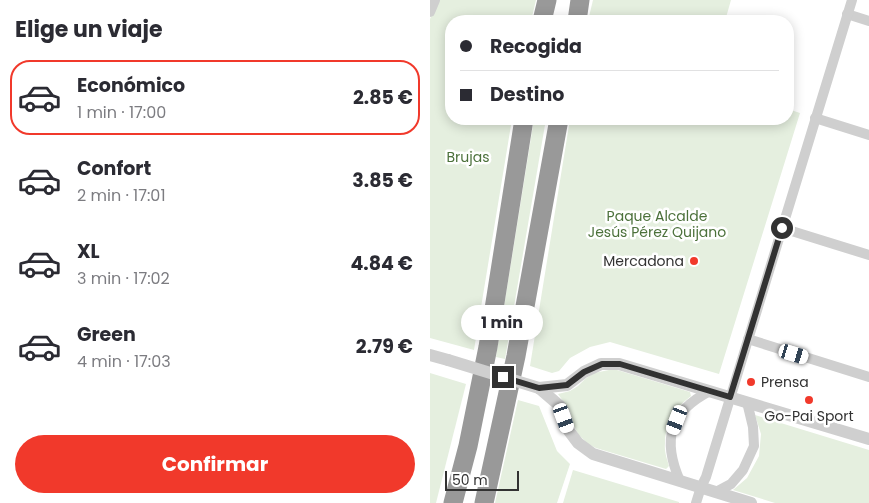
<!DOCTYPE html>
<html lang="es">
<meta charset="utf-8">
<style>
:root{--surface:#fff;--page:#f2f2f3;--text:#2b2b33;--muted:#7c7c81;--line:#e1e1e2;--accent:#f1392b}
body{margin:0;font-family:Poppins,sans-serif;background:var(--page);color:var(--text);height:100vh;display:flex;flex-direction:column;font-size:19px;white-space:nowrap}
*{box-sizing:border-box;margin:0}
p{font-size:16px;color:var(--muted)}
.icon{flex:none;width:28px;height:28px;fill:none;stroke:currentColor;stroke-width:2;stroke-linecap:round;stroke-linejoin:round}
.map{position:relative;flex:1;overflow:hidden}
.sheet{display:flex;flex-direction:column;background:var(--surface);width:430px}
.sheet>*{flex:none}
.banner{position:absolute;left:15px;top:15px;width:349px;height:110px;border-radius:20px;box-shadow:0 2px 12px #0003;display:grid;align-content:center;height:110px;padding:0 15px;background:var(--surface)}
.scale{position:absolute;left:15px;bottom:12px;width:74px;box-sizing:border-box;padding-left:5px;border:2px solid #323232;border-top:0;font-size:14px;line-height:18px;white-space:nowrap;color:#323232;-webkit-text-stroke:4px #fff;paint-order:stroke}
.end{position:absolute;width:22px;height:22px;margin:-11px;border:6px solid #323232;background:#fff;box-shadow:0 0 0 2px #fff}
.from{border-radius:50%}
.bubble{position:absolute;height:35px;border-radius:18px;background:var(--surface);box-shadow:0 2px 12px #0003;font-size:16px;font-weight:700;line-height:35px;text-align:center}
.car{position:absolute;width:15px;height:30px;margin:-15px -8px;border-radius:6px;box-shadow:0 0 4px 1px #0007;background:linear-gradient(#fff 24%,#345 0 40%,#fff 0 76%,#345 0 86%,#fff 0)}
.banner b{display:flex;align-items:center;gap:18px;height:48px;font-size:19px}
.banner b+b{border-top:1px solid var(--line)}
.banner i{width:12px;height:12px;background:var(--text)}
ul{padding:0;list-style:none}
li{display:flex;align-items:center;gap:15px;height:75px;margin:0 10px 8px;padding:0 5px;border:2px solid transparent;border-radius:20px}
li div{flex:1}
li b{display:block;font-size:19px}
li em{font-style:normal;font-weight:700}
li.current{border-color:var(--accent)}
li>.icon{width:45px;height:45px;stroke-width:1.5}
h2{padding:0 15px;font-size:22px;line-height:60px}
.primary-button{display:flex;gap:10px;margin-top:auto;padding:10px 15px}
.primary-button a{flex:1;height:58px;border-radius:30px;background:var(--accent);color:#fff;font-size:20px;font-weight:700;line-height:58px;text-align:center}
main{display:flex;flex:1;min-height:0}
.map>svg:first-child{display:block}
</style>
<main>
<section class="sheet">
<h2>Elige un viaje</h2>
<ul>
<li class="current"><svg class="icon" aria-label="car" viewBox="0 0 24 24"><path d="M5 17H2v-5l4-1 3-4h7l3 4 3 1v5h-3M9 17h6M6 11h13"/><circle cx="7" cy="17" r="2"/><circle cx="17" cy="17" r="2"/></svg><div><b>Económico</b><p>1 min · 17:00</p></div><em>2.85 €</em></li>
<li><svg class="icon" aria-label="car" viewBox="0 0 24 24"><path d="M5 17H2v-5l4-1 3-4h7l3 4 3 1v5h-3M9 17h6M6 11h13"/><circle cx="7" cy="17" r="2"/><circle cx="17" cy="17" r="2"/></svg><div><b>Confort</b><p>2 min · 17:01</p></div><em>3.85 €</em></li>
<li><svg class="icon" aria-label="car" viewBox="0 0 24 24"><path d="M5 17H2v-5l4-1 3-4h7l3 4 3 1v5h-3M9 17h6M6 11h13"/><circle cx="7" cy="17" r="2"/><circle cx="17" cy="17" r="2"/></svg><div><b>XL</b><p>3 min · 17:02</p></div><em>4.84 €</em></li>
<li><svg class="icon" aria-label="car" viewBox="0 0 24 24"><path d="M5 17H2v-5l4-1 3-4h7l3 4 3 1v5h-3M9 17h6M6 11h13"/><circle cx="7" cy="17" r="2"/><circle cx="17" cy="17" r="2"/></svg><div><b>Green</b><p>4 min · 17:03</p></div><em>2.79 €</em></li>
</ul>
<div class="primary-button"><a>Confirmar</a></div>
</section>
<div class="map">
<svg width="439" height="503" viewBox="0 0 439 503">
<rect width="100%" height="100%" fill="#fff"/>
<!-- green -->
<g fill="#e5efdf">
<path d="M8,0H106L101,21H21V119H82L44,350L0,338V19Z"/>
<path d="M163,0H301L295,21H158Z"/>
<path d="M358,109L370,113L289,374L180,342L160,347L140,358L129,371L122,373L100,366L140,119H358Z"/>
<path d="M104,119H116L75,359L66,357Z"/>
<path d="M179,370H187L260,392L261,396C246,407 235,424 235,443C234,451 237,459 239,466L236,469L166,448L158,444L148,434L144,426L140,411L128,394L140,391L148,386L155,379L164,373Z"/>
<path d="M0,373L36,384L6,503H0Z"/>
<path d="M88,400L109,406L127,451L140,464L127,503H65Z"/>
<path d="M325,415L439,450V503H345L303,490L317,478L329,456L331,434Z"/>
<path d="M143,470L249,502V503H133Z"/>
</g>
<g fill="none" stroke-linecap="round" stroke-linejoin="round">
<!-- minor -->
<g stroke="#cfcfcf" stroke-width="10">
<path d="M0,12L5,0"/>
<path d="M417,14L439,21"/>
<path d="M385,118L439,135"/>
<path d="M352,228L439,255"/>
<path d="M318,339L439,377"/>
<path d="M250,481C232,440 239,412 280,391"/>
<path d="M286,492L301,484L313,470L324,446L323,427L317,402"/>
<path d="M266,503L271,487L276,477L422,0"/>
</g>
<!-- tertiary -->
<g stroke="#cfcfcf" stroke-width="12">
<path d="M0,355L18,360"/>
<path d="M109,388L137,385L154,372L171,364H189L439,439"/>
<path d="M109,388L130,406L139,431L148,443L163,454L321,503"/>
</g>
<!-- motorway -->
<g stroke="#999" stroke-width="19">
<path d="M112,21L117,0"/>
<path d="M147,21L150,0"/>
<path d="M23,503L38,446L58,347L94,119"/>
<path d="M54,503L86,356L129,119"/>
</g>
<!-- tertiary-bridge -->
<path stroke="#cfcfcf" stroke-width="12" d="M18,360L109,388"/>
</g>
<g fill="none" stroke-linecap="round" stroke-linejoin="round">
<!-- route -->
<path stroke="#323232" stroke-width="6" d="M73,377L109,388L137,385L154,372L172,364H190L300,397L352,228"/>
</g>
<!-- markers -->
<g fill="#f1392b" stroke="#fff" stroke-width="2">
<circle cx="264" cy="261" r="5"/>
<circle cx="321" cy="382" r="5"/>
<circle cx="379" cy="400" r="5"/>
</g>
<g text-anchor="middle" stroke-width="5" stroke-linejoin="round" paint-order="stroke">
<!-- park labels -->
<g font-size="14" fill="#4c713b" stroke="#fff">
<text x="38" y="162">Brujas</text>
<text x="227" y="221">Paque Alcalde<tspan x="227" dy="16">Jesús Pérez Quijano</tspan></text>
</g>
<!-- poi labels -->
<g font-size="14" fill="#323232" stroke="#fff" text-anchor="end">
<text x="254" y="266">Mercadona</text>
<text x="331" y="387" text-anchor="start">Prensa</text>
<text x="379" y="421" text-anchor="middle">Go-Pai Sport</text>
</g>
</g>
</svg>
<div class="scale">50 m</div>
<i class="end from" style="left:352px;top:228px"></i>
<i class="end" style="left:73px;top:377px"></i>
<div class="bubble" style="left:31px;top:305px;width:82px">1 min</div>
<i class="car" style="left:364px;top:354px;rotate:107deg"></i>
<i class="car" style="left:134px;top:418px;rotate:160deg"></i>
<i class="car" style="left:247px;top:420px;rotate:201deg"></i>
<div class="banner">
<b><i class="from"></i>Recogida</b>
<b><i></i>Destino</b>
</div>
</div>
</main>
